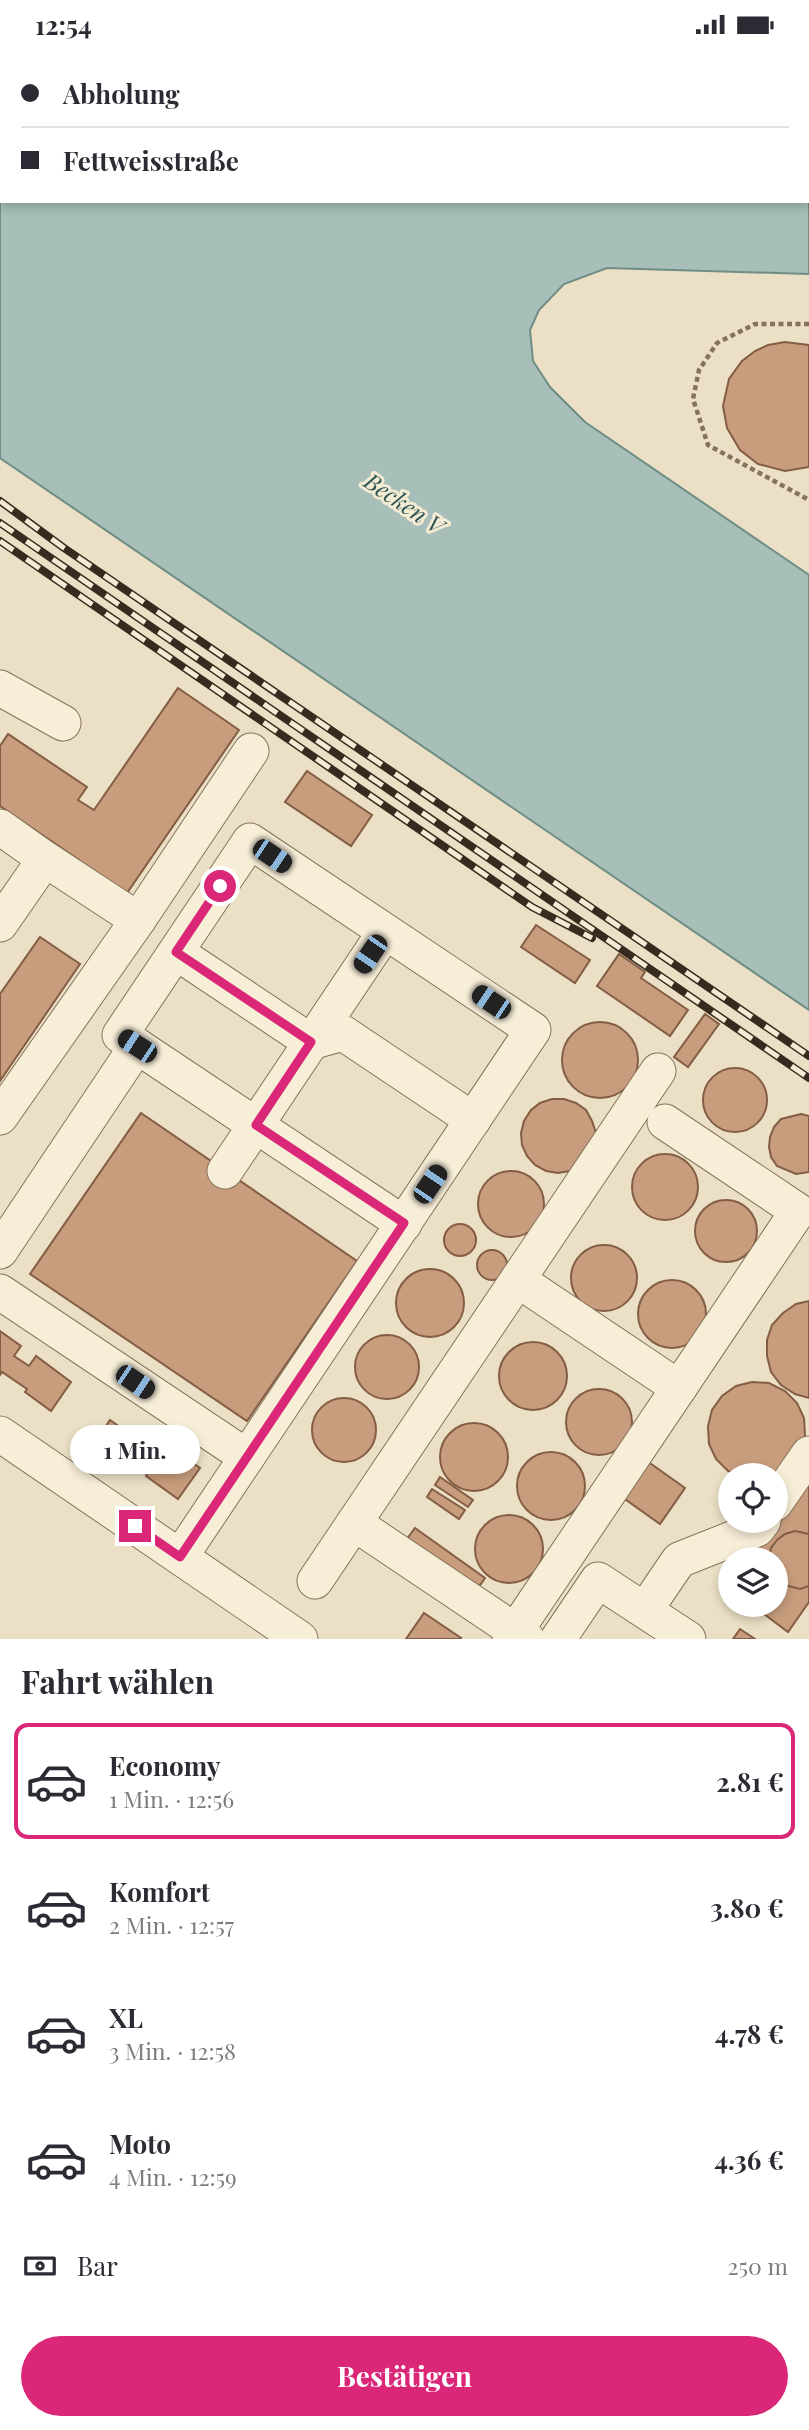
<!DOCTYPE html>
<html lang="de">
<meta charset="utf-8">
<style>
:root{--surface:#fff;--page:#f7f7f7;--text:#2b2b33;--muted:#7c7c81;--line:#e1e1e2;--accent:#db2777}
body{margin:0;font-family:"Playfair Display",serif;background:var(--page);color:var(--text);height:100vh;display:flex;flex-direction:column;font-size:26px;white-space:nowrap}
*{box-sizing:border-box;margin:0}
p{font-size:23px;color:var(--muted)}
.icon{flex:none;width:38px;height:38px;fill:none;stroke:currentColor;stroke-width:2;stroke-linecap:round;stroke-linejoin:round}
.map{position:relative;height:1590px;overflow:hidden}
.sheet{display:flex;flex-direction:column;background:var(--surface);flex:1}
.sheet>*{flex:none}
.hud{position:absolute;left:0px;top:0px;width:810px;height:154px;box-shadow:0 4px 10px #0003;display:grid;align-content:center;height:154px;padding:0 21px;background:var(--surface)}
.buttons{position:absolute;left:718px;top:1414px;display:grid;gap:14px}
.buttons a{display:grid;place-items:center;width:70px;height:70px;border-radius:50%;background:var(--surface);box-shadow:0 4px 10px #0003;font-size:35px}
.end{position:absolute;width:32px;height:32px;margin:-16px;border:9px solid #db2777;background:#fff;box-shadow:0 0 0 4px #fff}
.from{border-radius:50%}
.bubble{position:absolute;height:49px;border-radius:24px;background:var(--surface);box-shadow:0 4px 10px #0003;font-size:23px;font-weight:700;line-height:49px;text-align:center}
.car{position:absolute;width:21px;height:42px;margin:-21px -10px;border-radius:9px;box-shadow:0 0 5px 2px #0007;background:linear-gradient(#222 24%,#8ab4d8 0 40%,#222 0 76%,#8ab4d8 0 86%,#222 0)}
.hud b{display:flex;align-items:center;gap:24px;height:66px;font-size:26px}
.hud b+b{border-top:2px solid var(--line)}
.hud i{width:18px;height:18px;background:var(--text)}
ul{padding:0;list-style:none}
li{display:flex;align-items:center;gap:21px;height:116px;margin:0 14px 10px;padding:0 7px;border:4px solid transparent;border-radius:14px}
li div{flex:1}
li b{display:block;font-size:26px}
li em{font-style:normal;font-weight:700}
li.current{border-color:var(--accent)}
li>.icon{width:63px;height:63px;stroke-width:1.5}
h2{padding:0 21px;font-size:32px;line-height:84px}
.pay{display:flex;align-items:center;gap:18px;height:77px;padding:0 21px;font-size:26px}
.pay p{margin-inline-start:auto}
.button{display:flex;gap:14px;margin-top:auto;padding:14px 21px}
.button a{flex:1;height:80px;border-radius:42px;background:var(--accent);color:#fff;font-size:28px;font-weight:700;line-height:80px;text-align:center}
.status{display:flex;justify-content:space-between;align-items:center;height:49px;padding:0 35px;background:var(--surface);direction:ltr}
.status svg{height:19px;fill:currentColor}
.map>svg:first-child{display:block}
</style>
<div class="status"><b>12:54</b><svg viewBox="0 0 49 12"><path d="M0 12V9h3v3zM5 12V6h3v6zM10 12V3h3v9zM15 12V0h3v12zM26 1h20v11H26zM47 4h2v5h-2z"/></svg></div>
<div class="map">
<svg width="809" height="1590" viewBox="0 0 809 1590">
<rect width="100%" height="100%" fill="#ebe0c5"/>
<!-- water -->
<path fill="#a7bfb8" stroke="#6e8d85" stroke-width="2" fill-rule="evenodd" d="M0,0H809V225L607,219L564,235L539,261L530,281L533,312L550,338L585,373L809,526V961L0,409ZM2,2H808V152H2Z"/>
<!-- building -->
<g fill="#c79d7d" stroke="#835d44" stroke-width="2">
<path d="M785,293L809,296V418L785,422L758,415L740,401L727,379L723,357L729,330L742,312L755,302L768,296Z"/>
<path d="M178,639L239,681L127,844L0,757V697L8,685L87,738L78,751L94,761Z"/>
<path d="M307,722L372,766L351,797L285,753Z"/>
<path d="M536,876L590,911L575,934L521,898Z"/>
<path d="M40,888L80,915L0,1032V945Z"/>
<path d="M619,905L645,923L641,929L688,961L670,987L597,937Z"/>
<path d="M705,965L719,975L688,1018L674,1008Z"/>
<circle cx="600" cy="1011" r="38"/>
<circle cx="735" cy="1051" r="32"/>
<path d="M552,1050H564L576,1054L586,1061L592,1072L596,1084L570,1122L558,1124L546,1122L535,1116L527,1107L522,1096L521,1084L524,1072L531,1061L540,1054Z"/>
<path d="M141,1064L357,1212L247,1372L30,1225Z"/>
<path d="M801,1065L809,1067V1123L796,1125L777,1117L771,1108L769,1098L770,1088L774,1078L781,1070Z"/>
<circle cx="665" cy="1138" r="33"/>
<circle cx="511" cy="1155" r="33"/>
<circle cx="726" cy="1182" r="31"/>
<circle cx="460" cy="1191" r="16"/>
<circle cx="604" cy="1229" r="33"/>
<circle cx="492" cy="1216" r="15"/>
<circle cx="430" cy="1254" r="34"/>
<circle cx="672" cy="1265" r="34"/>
<path d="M809,1252V1349L795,1345L781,1336L771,1323L767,1307V1291L772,1276L783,1264L796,1255Z"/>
<path d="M0,1282L21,1297L14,1307L29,1317L36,1307L71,1333L51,1362L25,1343L27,1340L2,1323L0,1326Z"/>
<circle cx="387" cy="1318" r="32"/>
<circle cx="533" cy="1327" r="34"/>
<path d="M752,1333L769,1334L785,1342L797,1354L804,1369L805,1386L801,1403L775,1426H737L728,1422L716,1410L709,1395L708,1377L712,1361L722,1347L736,1337Z"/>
<circle cx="599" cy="1373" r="33"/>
<circle cx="344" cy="1381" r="32"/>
<path d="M110,1371L151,1400L137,1420L96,1392Z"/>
<circle cx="474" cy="1408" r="34"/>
<path d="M168,1396L200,1419L178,1450L146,1427Z"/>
<circle cx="551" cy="1437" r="34"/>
<path d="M647,1412L685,1439L660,1475L622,1448Z"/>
<path d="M809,1424V1553L788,1583L752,1556H775V1510H748Z"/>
<path d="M440,1428L473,1451L468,1458L435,1436Z"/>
<path d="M432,1440L465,1461L459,1470L427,1448Z"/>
<circle cx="509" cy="1500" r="34"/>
<path d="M415,1479L485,1529L474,1545L404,1494Z"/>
<path d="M795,1482L809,1485V1537L800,1540L781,1535L775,1529V1510H769L771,1499L777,1491L785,1485Z"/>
<path d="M424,1564L461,1589L460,1590H406Z"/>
<path d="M740,1580L755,1590H733Z"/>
</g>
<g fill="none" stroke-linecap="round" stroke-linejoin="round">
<!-- minor casing -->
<g stroke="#85725c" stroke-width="37">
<g id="minor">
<path d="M0,639L63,674"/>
<path d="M0,778L45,810"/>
<path d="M0,875L45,810L138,871"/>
<path d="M176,903L311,993L343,984L473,1071"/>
<path d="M137,997L120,986L250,792L533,981L247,1408"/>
<path d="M0,1068L138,871L251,702"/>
<path d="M225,1122L385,883"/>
<path d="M0,1202L137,997L404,1175"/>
<path d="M518,1231L679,1339"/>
<path d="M0,1243L247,1408L180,1508"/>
<path d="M0,1385L300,1590"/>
<path d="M775,1454L809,1405"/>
<path d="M315,1532L354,1474"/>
<path d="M645,1561L679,1511L757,1480L763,1472"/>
<path d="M510,1590L798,1162L665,1073"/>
<path d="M527,1590L354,1474L658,1022"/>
<path d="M558,1590L598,1531L688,1590"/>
</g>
</g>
<!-- path -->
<path stroke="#85725c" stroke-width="4.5" stroke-dasharray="5 3.5" stroke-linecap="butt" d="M809,275H755L717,294L699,321L693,350L708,396L809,451"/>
<!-- minor -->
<use href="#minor" stroke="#f7eed8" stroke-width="35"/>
<!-- rail casing -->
<g stroke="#362b1f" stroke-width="8">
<g id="rail">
<path d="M0,452L64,499L809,1007"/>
<path d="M0,474L809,1029"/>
<path d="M0,492L532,858L592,889"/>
</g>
</g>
<!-- rail -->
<use href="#rail" stroke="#f3ebd4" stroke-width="5" stroke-dasharray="16" stroke-linecap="butt"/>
</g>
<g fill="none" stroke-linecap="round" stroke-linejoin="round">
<!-- route -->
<path stroke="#db2777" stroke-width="9" d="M135,1477L180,1508L404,1174L256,1076L311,993L176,903L220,837"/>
</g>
<g text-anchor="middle" stroke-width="6" stroke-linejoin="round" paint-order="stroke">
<!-- water labels -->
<g font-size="23" font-style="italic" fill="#2f5553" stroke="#f3ebd4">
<text transform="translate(404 455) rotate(34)" y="8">Becken V</text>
</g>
</g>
</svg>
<div class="buttons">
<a><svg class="icon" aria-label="locate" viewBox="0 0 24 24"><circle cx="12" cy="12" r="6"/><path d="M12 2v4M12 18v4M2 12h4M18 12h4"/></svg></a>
<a><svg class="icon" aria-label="layers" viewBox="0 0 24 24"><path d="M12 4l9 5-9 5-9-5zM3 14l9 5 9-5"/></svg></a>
</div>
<i class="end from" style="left:220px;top:837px"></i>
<i class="end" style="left:135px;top:1477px"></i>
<div class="bubble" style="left:70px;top:1376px;width:130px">1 Min.</div>
<i class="car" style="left:272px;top:807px;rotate:124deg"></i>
<i class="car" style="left:370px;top:905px;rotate:214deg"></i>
<i class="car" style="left:491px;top:953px;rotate:304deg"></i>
<i class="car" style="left:137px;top:997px;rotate:303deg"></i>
<i class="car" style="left:430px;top:1135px;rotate:34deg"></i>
<i class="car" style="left:135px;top:1333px;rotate:124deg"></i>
<div class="hud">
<b><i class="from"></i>Abholung</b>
<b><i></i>Fettweisstraße</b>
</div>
</div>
<section class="sheet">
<h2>Fahrt wählen</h2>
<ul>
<li class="current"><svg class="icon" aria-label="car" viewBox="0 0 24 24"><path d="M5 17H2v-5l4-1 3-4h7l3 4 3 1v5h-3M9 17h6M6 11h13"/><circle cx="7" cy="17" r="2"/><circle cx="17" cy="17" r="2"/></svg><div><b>Economy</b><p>1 Min. · 12:56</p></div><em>2.81 €</em></li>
<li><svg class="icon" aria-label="car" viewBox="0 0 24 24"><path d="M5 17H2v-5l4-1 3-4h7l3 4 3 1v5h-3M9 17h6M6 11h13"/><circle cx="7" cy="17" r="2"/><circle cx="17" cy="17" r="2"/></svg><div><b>Komfort</b><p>2 Min. · 12:57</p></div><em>3.80 €</em></li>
<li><svg class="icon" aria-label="car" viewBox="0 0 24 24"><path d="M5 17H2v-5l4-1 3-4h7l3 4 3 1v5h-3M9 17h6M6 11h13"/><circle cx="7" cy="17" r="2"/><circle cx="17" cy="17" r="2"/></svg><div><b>XL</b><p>3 Min. · 12:58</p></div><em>4.78 €</em></li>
<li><svg class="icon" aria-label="car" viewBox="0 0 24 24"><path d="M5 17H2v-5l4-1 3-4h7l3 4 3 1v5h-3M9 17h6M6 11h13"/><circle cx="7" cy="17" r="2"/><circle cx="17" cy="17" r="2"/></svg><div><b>Moto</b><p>4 Min. · 12:59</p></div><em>4.36 €</em></li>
</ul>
<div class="pay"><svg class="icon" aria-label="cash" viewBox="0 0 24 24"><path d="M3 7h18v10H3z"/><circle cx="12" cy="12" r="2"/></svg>Bar<p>250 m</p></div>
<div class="button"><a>Bestätigen</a></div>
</section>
